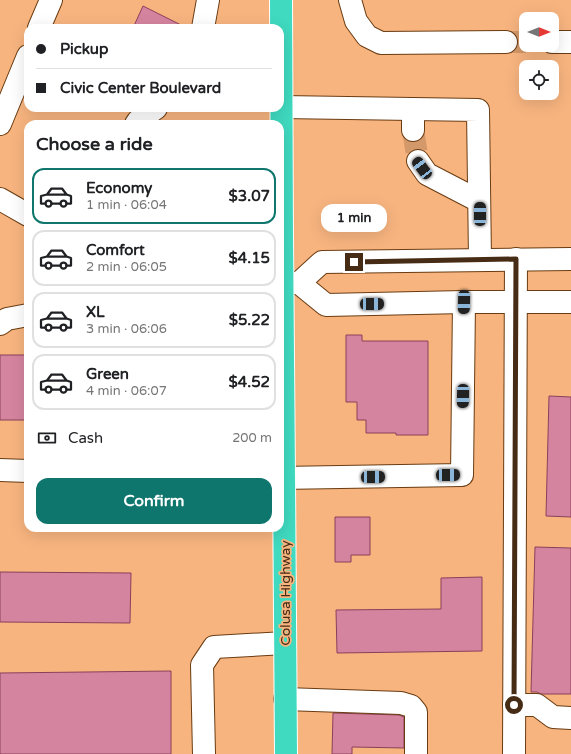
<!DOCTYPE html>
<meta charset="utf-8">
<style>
:root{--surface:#fff;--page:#f6f6f6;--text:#202124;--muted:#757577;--line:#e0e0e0;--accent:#0f766e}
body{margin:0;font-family:"Varela Round",sans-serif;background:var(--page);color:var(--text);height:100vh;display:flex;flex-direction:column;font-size:15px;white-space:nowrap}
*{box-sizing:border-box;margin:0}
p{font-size:13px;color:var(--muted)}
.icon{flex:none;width:22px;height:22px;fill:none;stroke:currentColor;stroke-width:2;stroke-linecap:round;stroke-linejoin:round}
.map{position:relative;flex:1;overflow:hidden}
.panel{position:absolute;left:24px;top:120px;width:260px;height:412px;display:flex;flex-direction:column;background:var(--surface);border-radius:12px;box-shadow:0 4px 16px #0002}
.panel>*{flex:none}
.top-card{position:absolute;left:24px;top:24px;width:260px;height:88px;border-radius:12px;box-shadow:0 4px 16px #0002;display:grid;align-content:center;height:88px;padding:0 12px;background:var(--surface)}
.needle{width:26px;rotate:90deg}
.buttons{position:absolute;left:519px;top:12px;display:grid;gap:8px}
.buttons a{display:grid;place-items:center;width:40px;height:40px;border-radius:8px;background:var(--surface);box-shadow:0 4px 16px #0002;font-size:20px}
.end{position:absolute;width:18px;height:18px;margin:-9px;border:5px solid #462b15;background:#fff;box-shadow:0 0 0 2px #fff}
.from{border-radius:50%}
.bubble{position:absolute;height:28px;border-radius:12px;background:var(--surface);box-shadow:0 4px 16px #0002;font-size:13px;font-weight:700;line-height:28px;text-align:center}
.car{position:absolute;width:12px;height:24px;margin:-12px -6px;border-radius:5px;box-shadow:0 0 3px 1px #0007;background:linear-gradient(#222 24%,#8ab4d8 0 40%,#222 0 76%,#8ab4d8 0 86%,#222 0)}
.top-card b{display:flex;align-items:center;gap:14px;height:38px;font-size:15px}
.top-card b+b{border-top:1px solid var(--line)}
.top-card i{width:10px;height:10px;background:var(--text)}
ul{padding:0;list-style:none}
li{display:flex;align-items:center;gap:12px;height:56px;margin:0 8px 6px;padding:0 4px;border:2px solid var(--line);border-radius:12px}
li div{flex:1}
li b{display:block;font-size:15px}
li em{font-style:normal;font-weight:700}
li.on{border-color:var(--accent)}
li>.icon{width:36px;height:36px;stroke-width:1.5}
h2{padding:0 12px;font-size:18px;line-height:48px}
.pay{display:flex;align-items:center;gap:10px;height:44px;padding:0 12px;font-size:15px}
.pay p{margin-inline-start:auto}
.button{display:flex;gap:8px;margin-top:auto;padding:8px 12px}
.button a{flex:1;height:46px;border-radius:12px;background:var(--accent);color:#fff;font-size:16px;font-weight:700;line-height:46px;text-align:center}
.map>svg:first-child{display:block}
</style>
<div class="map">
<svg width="571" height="754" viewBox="0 0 571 754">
<rect width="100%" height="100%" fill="#f7b47f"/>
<!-- building -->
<g fill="#d5849f" stroke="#8a405b">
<path d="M143,6L187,28H133Z"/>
<path d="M346,335H362V341H428V435H396V433H366V420H357V402H346Z"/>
<rect x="0" y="355" width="28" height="65"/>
<path d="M549,396L571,397V517L546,516Z"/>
<path d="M335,517H370V555H351V562H335Z"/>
<path d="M535,547L571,548V694H541L537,692H531Z"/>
<path d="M0,572L131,573L130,623L0,622Z"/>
<path d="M482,577V651L337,653L336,610L441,609V578Z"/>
<path d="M171,671V754H0V673Z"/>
<path d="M333,713L399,715L404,717V748L352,747V754H332Z"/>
</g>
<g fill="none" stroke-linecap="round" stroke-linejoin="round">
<!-- minor-tunnel -->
<g stroke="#d4996a" stroke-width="22" stroke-dasharray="22 11" stroke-linecap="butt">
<path d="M506,42H526"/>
<path d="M413,130L418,161"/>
</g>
<!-- minor casing -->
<g stroke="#6a3c12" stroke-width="24">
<g id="minor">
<path d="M350,0L356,21L367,36L381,43L506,42"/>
<path d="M39,28L51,0"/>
<path d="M203,28L208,0"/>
<path d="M552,42H571"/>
<path d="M282,107L478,110L480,259"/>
<path d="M413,109V130"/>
<path d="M0,124L28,56"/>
<path d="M136,124L138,121L156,108"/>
<path d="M418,161L427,174L479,201"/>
<path d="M0,199L28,215"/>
<path d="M280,283H299L326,305L464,302H571"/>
<path d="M299,283L322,262L571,259"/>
<path d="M0,324L7,319L28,315"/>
<path d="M0,470L28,471"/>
<path d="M280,478L462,475L464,302"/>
<path d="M285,699L401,703L411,706L416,712V754"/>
<path d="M514,705H537L553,717L571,718"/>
<path d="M204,754L202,665L214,647L285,643"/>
<path d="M514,754L516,259"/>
</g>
</g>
<!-- highway casing -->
<g stroke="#fff" stroke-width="24">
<path id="highway" d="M281,0L282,235L284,478L286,754"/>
</g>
<!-- minor -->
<use href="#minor" stroke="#fff" stroke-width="22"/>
<!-- highway -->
<use href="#highway" stroke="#3fdac0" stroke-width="22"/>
</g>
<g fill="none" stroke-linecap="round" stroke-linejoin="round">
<!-- route -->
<path stroke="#462b15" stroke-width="5" d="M354,262L516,259L514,705"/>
</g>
<g text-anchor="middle" stroke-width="3.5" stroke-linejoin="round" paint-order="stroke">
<!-- street labels -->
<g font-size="14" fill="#462b15" stroke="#f7b47f">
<text transform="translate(285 593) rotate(-90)" y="5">Colusa Highway</text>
</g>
</g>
</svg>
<div class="buttons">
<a><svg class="needle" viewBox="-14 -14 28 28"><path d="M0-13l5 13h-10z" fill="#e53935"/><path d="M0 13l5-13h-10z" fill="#757577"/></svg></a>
<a><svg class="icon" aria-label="locate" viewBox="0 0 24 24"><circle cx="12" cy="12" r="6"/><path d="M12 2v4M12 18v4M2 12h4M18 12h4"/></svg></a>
</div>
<i class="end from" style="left:514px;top:705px"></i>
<i class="end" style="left:354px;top:262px"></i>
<div class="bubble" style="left:321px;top:204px;width:66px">1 min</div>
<i class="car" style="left:422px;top:168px;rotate:323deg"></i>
<i class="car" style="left:480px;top:214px;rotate:0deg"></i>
<i class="car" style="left:464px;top:302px;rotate:181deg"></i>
<i class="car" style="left:372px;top:304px;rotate:89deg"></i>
<i class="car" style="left:463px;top:396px;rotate:181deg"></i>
<i class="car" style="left:448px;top:475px;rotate:89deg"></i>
<i class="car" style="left:373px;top:477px;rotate:89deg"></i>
<div class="top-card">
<b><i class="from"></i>Pickup</b>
<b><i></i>Civic Center Boulevard</b>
</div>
<section class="panel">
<h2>Choose a ride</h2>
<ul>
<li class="on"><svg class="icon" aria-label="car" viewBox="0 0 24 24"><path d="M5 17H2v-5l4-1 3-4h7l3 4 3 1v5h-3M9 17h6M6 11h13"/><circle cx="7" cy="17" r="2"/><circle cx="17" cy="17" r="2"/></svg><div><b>Economy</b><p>1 min · 06:04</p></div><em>$3.07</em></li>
<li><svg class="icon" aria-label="car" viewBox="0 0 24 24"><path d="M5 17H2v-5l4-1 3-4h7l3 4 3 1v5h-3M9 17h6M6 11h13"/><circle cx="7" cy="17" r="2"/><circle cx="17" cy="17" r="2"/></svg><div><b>Comfort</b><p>2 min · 06:05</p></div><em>$4.15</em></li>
<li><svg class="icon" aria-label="car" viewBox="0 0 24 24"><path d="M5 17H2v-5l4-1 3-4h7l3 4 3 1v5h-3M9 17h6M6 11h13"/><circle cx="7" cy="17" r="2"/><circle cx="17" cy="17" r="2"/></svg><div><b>XL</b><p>3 min · 06:06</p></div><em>$5.22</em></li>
<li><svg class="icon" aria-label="car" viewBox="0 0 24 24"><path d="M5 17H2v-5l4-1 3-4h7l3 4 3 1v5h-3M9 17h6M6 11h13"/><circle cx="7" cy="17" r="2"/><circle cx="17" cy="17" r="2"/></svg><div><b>Green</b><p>4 min · 06:07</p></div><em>$4.52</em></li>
</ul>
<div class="pay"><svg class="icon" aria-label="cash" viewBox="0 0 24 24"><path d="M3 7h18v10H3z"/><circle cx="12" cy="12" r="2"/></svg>Cash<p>200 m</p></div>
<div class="button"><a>Confirm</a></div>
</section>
</div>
